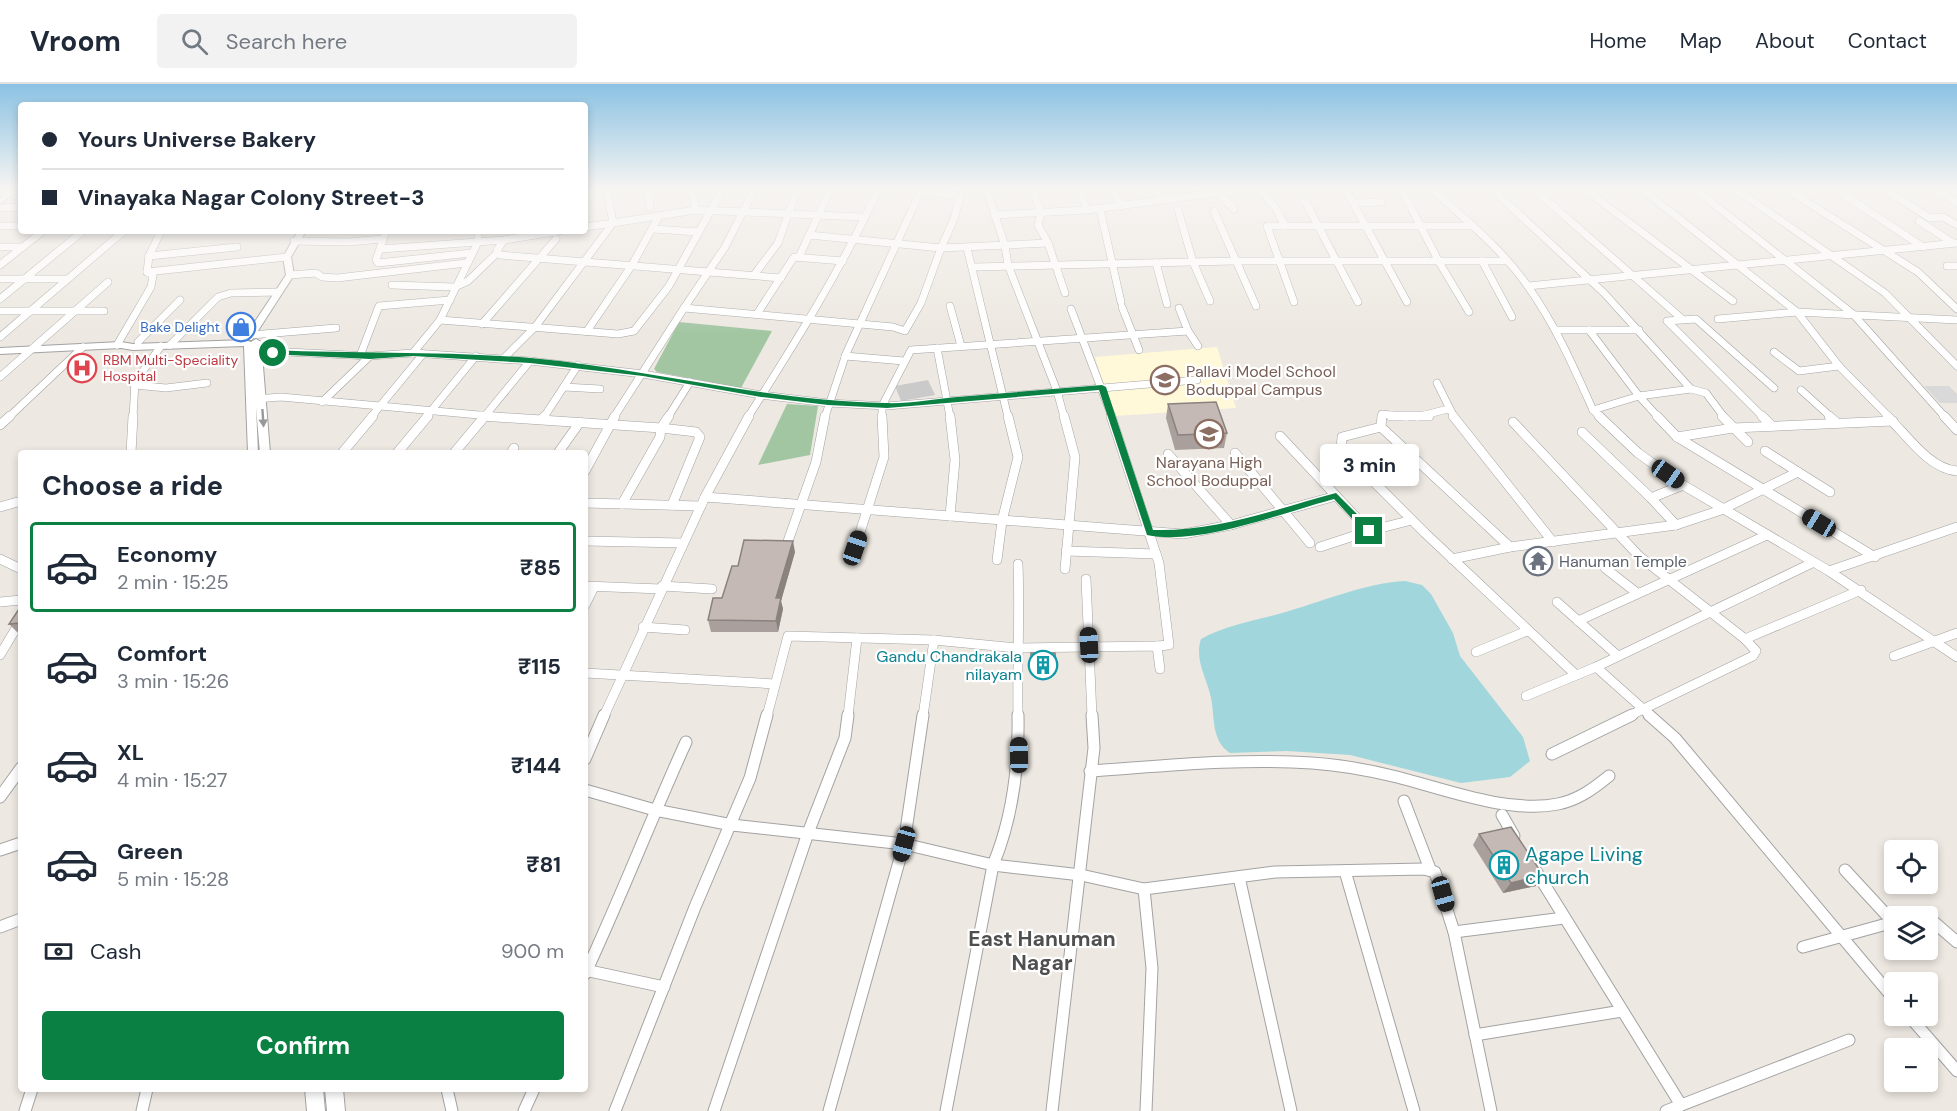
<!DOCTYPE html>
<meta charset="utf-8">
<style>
:root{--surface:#fff;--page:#f2f2f3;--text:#1f2937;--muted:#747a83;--line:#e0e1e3;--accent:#0b8043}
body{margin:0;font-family:"DM Sans",sans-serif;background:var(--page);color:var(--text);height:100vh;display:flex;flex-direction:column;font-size:22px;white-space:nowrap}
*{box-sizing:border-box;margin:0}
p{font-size:20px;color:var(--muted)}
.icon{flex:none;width:33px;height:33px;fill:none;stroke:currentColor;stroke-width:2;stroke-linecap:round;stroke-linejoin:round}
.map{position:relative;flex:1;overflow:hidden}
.sheet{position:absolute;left:18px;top:366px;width:570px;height:642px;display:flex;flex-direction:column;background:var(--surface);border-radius:6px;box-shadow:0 3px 9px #0003}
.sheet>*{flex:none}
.guide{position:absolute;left:18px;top:18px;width:570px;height:132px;border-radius:6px;box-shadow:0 3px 9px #0003;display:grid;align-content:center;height:132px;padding:0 24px;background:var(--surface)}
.tools{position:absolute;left:1884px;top:756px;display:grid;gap:12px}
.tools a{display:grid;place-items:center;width:54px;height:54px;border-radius:6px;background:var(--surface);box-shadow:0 3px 9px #0003;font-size:30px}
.end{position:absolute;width:27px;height:27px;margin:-14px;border:8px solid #0b8043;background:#fff;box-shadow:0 0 0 3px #fff}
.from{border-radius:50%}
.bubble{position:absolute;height:42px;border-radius:6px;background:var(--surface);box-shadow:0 3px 9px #0003;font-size:20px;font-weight:700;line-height:42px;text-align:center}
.car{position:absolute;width:18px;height:36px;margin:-18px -9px;border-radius:8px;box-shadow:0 0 4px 2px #0007;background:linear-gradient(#222 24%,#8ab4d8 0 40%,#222 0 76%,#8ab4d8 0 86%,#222 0)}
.guide b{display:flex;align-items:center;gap:21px;height:57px;font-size:22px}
.guide b+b{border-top:2px solid var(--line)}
.guide i{width:15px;height:15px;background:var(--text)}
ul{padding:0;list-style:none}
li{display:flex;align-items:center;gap:18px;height:90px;margin:0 12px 9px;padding:0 12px;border:3px solid transparent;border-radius:6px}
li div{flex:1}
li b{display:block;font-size:22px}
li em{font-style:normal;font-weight:700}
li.active{border-color:var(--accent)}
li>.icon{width:54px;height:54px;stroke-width:1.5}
h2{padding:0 24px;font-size:27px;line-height:72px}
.pay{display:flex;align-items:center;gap:15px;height:66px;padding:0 24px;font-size:22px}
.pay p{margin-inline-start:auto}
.cta{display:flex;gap:12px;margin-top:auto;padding:12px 24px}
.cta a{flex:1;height:69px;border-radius:6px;background:var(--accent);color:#fff;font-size:24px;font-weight:700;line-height:69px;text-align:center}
header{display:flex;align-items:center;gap:36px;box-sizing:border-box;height:84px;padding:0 30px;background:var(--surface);border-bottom:2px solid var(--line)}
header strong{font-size:28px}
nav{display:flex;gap:33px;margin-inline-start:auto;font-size:21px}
.search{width:420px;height:54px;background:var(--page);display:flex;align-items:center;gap:15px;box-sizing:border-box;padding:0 21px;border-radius:6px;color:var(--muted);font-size:22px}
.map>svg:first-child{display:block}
</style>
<header>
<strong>Vroom</strong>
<div class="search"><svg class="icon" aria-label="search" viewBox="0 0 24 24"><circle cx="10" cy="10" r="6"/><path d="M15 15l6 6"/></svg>Search here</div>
<nav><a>Home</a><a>Map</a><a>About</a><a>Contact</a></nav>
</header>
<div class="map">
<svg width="1957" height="1027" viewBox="0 0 1957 1027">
<rect width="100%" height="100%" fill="#ede8e1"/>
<!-- residential -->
<path fill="#dad9d9" d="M1924,302H1949L1957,310V319H1940Z"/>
<!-- education -->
<path fill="#fff9d9" d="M1217,263L1236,324L1114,332L1095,273Z"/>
<!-- religious -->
<path fill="#cacaca" d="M928,296L935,311L901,317L895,302Z"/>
<!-- cemetery -->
<g fill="#a2c6a2">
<path d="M679,238L772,247L741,304L657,288L654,285Z"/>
<path d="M787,320L818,322L810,371L758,381Z"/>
</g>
<!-- water -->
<path fill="#a1d7dc" d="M1405,497L1422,501L1431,510L1453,549L1460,572L1523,653L1530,677L1510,693L1461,699L1350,671L1287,667L1230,669C1211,657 1215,633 1211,614C1207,594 1194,576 1201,555C1227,540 1259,536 1289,527C1326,516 1366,499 1405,497Z"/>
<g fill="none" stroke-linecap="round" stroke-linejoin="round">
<!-- minor-far2 casing -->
<g stroke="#a3a3a3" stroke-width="8">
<g id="minor-far2">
<path d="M0,106H21"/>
<path d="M648,106L650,123"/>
<path d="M691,106L696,126"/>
<path d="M921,106L960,112L954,135L941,164L1048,159L1065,209"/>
<path d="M987,106L1005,162L1008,181L1057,307L1064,333"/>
<path d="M1033,106L1041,129L1038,141L1048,159"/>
<path d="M1079,106L1087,126"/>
<path d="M1111,106L1123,122"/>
<path d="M1154,106L1162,116"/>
<path d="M1216,106L1234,125"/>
<path d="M1260,106L1275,123L1285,142"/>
<path d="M1346,106L1407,218"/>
<path d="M1402,106L1439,178L1469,228"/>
<path d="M1433,106C1466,136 1504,167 1529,204C1556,242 1574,284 1593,326L1600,333"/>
<path d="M1493,106L1604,209L1691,305L1706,309L1724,333"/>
<path d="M1535,106L1681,234"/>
<path d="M1586,106L1733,217"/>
<path d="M1643,106L1797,228L1839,282L1889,333"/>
<path d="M1696,106L1853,230L1945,333"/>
<path d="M1737,106L1885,209L1957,282"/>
<path d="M1788,106L1918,188L1957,225"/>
<path d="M1837,106L1923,163"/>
<path d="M1885,106L1930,134L1943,133L1957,141"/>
<path d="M1937,106L1957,119"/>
<path d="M1305,117L1358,218"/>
<path d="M1354,119L1381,118"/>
<path d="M0,124L21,123"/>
<path d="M1100,125L1121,218"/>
<path d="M1178,126L1193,178L1210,217"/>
<path d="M1214,127L1256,222"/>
<path d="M994,131L1087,126L1237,106"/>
<path d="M1919,137L1953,159"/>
<path d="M0,142H18"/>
<path d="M585,143L613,139L607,106"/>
<path d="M653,145L699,148"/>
<path d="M386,147L376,176L378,179L471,169"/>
<path d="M504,156L497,166L500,171L781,194"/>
<path d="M294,157L348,158L382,155"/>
<path d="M0,163H23"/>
<path d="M967,164L1008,333"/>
<path d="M381,165L504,156L560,147"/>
<path d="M149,172L237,163"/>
<path d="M799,173L830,106"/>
<path d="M1482,177L1512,233"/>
<path d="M1156,179L1167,220"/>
<path d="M0,181L43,147"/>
<path d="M1947,182H1957"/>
<path d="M973,183L1234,177H1506"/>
<path d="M147,188L287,173"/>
<path d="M290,191L316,189L322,193L337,194L466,179"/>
<path d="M754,191L778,159L794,114"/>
<path d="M0,195H66"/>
<path d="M392,201L455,203L468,197L496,170"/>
<path d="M1528,202L1957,159"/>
<path d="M0,215L83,147"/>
<path d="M1294,218L1267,142H1473"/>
<path d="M950,222L961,262"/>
<path d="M1122,223L1139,266"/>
<path d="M684,224L725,163L752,110"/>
<path d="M1071,225L1112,333"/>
<path d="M0,227H104"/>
<path d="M757,230L794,173L843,177"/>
<path d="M1718,235L1797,228L1957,236"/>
<path d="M440,236L618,250L634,247L669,202L720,110"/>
<path d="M482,240L556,155"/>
<path d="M1556,246H1639"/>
<path d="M1589,246L1639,312L1658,333"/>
<path d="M587,247L632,181L659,132"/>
<path d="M1188,247L1198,262"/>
<path d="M251,251L336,244"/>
<path d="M0,253L124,147"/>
<path d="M138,258L180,216"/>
<path d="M117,261L151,203L153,191L147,188L149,172L161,147"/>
<path d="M170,261L218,213L231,209L278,208"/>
<path d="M937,264L950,333"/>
<path d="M1774,268L1799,287L1839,282"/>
<path d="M413,269L440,236L478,158V147"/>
<path d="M258,270L287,268L370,272L413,269L530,277L643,290L761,311L828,319L887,322L1197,296"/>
<path d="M360,272L379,222L450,216"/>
<path d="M845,272L904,277"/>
<path d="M503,275L535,243L613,139L696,126L864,133"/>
<path d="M0,293L108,198"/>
<path d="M1437,299L1454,333"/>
<path d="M134,301L166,304L207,299"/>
<path d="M564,303L600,305"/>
<path d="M1801,306L1831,333"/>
<path d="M255,315L281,313L501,333"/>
<path d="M322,318L370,272"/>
<path d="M1593,326L1639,312L1691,305"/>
<path d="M9,333L83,263"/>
<path d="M133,333L135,298L161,262"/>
<path d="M371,333L423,270"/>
<path d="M426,333L476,272"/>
<path d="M484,333L530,277"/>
<path d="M544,333L578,281"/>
<path d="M614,333L684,224L893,243L905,247L921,219L941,164L809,151"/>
<path d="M668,333L690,298"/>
<path d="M748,333C795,259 841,186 878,106"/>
<path d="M825,333L846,270L921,106"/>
<path d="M882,333V322L911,266L1188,247L1179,224"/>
<path d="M1382,333V330L1406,333"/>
<path d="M1417,333L1448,325"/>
<path d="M1763,333L1667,237L1696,235L1774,304"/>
</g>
</g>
<!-- minor-far1 casing -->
<g stroke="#a3a3a3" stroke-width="10">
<g id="minor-far1">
<path d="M481,332L661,344L660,353L622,420"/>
<path d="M669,332L661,344L696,348L700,353L672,421"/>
<path d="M950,332L955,376L950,432"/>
<path d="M1064,332L1075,373L1065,485"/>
<path d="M1111,332L1159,479L1169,561L1157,562"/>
<path d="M1382,332L1381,343L1510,463"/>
<path d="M1391,332H1429"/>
<path d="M1453,332L1553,458"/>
<path d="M1599,332L1638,369L1683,401L1829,487"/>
<path d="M1657,332L1677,353L1875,473"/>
<path d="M1722,332L1748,358"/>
<path d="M1762,332L1772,342"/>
<path d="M1829,332L1836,338"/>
<path d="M1887,332C1907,351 1929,385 1957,387"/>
<path d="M1944,332L1957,346"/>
<path d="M543,334L545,332"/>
<path d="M1513,338L1639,472L1745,555"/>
<path d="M0,341L10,332"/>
<path d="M1381,343L1342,353L1341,365L1425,449L1576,591"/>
<path d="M1582,348L1651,414L1683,401"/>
<path d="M1280,352L1369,447L1412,436"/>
<path d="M1677,353L1733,344L1893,337"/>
<path d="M131,369L133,332"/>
<path d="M342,369L373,332"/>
<path d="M397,369L428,332"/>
<path d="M454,369L485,332"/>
<path d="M511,369L514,364"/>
<path d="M558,369L580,338"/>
<path d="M1235,369L1310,459"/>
<path d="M1168,370L1231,441"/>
<path d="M585,387L615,332"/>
<path d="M1798,388L1830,408"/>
<path d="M705,413L749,332"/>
<path d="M1651,414L1676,441"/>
<path d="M585,419L701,422"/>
<path d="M0,423L21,417"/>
<path d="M1957,443L1829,487L1957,573"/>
<path d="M585,457L683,459"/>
<path d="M787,460L816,378L825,332"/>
<path d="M1320,463L1369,447"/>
<path d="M855,464L884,373L882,332"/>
<path d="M1066,467L1156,470"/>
<path d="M0,475L21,485"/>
<path d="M1452,475L1510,463L1676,441L1721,426L1798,388L1765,367"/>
<path d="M997,476L1002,437L1018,373L1008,332"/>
<path d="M1018,480C1020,531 1017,581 1018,632"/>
<path d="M1605,484L1637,509"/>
<path d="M1086,495L1092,632"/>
<path d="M585,502L661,505"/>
<path d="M662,502L712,505"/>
<path d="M0,518L21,516"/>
<path d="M1557,518L1618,572"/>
<path d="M585,521L594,503"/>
<path d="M1578,537L1767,451"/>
<path d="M643,543L685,546"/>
<path d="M1476,568L1527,547"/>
<path d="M0,571L21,536"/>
<path d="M1894,572L1957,549"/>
<path d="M1596,583L1651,632"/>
<path d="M585,589L775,600"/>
<path d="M1526,612L1596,583L1812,479"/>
<path d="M604,632L705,413L1183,450L1231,441L1336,412"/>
<path d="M767,632L788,552L934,556L1017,564L1157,562L1160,585"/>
<path d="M848,632L857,554"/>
<path d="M923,632L934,556"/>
<path d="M1629,632L1753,572L1756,567L1745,555L1861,506"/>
</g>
</g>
<!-- minor casing -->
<g stroke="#a3a3a3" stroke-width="13">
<g id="minor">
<path d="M1649,631L1675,654L1894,915"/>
<path d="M1552,670L1632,631"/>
<path d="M585,675L604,631"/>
<path d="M1090,687C1164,682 1238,674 1312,679C1341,681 1369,686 1397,693C1444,705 1509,730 1558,720C1578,716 1593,705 1609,692"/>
<path d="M585,706L655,726L732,741L904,760L993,781L1081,791L1144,805L1152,884L1146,1027"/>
<path d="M0,713L21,684"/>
<path d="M1404,717L1430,785"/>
<path d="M1502,731L1514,752"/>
<path d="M0,766L21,759"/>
<path d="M1534,784L1681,1021"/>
<path d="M1845,786L1893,838"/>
<path d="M1345,787L1414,1027"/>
<path d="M1239,793L1291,1027"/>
<path d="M1144,805L1275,788L1424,785L1435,788L1454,848L1491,1027"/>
<path d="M1928,833L1957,858"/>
<path d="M0,843L21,835"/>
<path d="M1454,848L1564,834"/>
<path d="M1803,863L1894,838"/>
<path d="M585,886L664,903"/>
<path d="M585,890C621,813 651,735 686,658"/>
<path d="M1909,932L1957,987"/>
<path d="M1475,951L1622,927"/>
<path d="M447,1005L452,1027"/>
<path d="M25,1027L32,1005"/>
<path d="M142,1027L147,1005"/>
<path d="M524,1027L534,1005"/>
<path d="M615,1027L695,823L750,694L767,631"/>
<path d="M714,1027L808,749L845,654L848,631"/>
<path d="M829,1027L904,760L923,631"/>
<path d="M946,1027L993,781C1013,733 1019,682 1018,631"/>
<path d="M1052,1027L1094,664L1092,631"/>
<path d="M1666,1027L1849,956"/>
</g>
</g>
<!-- tertiary casing -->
<g stroke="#a3a3a3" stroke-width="2">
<g id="tertiary">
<path d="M11,106H19L0,120V114Z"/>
<path d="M298,147H306L291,173L294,191L252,256H246L244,254L286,191L283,173Z"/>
<path d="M256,255L261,258L270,369H260L256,323L258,369H248L244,262L133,266L121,264L0,270V264L121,258L133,260L245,256L251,258Z"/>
<path d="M305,1005H323L325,1027H307Z"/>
<path d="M325,1005H343L345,1027H327Z"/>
</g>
</g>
<!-- minor-far2 -->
<use href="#minor-far2" stroke="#fff" stroke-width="7"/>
<!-- minor-far1 -->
<use href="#minor-far1" stroke="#fff" stroke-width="9"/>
<!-- minor -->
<use href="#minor" stroke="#fff" stroke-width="11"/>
<!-- tertiary -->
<use href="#tertiary" fill="#fff" fill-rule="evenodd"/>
</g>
<!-- wall -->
<g fill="#a99f9c">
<path d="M1168,320L1227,349L1224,364L1175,366L1166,334Z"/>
<path d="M795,468L781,517L783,525L778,548H711L708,536L722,514L738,482Z"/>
<path d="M21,525V551H20L9,540Z"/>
<path d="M1031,569L1056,579L1055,587H1031Z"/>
<path d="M1479,750L1543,791L1536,802L1503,809L1473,761Z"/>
</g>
<!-- shaded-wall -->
<g fill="#8a827f">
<path d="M793,457L795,468L781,517L783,525L778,548L776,537V514Z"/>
<path d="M1543,791L1536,802L1503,809L1511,799Z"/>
</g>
<!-- building -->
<g fill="#c5b9b5" stroke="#8a827f" stroke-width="1.5">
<path d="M1216,318L1227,349L1178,351L1168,320Z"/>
<path d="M744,456L793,457L776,514H781L776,537L708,536L713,514H722L732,482H738Z"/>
<path d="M19,525H21V539L9,540Z"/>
<path d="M1031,569H1055L1056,579H1031Z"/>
<path d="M1511,743L1543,791L1511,799L1479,750Z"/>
</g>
<!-- one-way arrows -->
<defs><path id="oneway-solid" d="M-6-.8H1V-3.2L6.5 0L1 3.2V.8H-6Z" transform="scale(1.5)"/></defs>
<use fill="#999" href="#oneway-solid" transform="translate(263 334) rotate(86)"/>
<!-- sky -->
<linearGradient id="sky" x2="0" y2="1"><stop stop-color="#8bc2e3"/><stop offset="0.42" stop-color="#f7f5f2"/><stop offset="1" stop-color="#f7f5f2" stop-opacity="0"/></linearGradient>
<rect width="1957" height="250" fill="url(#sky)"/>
<!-- route -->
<path fill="#0b8043" d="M273,266C359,270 445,267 531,274C649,285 766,317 885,319C909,320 934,315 957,313C1005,309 1053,305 1102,301L1106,303L1153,446C1216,448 1276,425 1336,409L1374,447L1366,450L1334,415C1282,429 1198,462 1147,451L1099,306L887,324L828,321L761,313L643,292L530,279L413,272L370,275L270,270Z"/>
<!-- icons -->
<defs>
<g id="shop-ring" transform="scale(1.5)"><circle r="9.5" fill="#fff" stroke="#3f7fe0" stroke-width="1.5"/><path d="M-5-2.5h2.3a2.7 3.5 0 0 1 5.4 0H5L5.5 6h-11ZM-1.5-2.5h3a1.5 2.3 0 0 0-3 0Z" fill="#3f7fe0"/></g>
<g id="hospital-ring" transform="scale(1.5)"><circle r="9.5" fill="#fff" stroke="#e0444e" stroke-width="1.5"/><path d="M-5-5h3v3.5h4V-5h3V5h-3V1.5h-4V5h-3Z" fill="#e0444e"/></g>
<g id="school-ring" transform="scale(1.5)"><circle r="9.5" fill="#fff" stroke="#8d6e63" stroke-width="1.5"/><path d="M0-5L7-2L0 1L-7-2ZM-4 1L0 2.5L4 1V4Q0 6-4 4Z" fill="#8d6e63"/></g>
<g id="temple-ring" transform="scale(1.5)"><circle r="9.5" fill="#fff" stroke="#6b7280" stroke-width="1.5"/><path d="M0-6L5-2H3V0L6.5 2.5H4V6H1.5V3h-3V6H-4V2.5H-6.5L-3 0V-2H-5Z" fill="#6b7280"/></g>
<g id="building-ring" transform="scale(1.5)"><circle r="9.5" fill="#fff" stroke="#0f9aa8" stroke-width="1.5"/><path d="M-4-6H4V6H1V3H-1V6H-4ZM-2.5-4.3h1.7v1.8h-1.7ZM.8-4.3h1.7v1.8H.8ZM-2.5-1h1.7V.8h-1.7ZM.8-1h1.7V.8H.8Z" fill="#0f9aa8"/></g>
</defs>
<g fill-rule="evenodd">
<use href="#shop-ring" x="241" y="243"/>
<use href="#hospital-ring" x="82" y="284"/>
<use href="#school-ring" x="1165" y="296"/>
<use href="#school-ring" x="1209" y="350"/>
<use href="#temple-ring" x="1538" y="477"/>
<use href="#building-ring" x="1043" y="581"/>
<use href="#building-ring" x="1504" y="781"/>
</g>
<g text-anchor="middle" stroke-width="4.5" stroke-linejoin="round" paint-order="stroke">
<!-- far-shop labels -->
<g font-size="14" fill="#366cbe" stroke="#fff" text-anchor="end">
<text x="220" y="248">Bake Delight</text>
</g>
<!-- far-health labels -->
<g font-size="14" fill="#be3a42" stroke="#fff" text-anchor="start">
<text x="103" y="281">RBM Multi-Speciality<tspan x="103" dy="16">Hospital</tspan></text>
</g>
<!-- education labels -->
<g font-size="16" fill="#785e54" stroke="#fff" text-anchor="start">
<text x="1186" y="293">Pallavi Model School<tspan x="1186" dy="18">Boduppal Campus</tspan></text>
<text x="1209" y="384" text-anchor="middle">Narayana High<tspan x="1209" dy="18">School Boduppal</tspan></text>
</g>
<!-- worship labels -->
<g font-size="16" fill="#5b616d" stroke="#fff" text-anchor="start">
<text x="1559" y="483">Hanuman Temple</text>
</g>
<!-- culture labels -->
<g font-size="16" fill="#0d838f" stroke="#fff" text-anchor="end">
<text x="1022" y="578">Gandu Chandrakala<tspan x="1022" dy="18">nilayam</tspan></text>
</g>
<!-- near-culture labels -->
<g font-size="20" fill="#0d838f" stroke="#fff" text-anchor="start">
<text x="1525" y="777">Agape Living<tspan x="1525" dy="23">church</tspan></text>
</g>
<!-- near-neighbourhood labels -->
<g font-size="21" font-weight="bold" fill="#4f4f4f" stroke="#fff">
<text x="1042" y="862">East Hanuman<tspan x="1042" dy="24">Nagar</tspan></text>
</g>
</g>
</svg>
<div class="tools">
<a><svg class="icon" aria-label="locate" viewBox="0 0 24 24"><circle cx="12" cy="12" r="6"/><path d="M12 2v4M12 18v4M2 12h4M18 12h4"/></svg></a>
<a><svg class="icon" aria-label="layers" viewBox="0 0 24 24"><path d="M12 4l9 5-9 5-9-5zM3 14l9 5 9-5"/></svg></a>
<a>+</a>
<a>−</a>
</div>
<i class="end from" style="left:273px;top:269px"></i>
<i class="end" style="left:1369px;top:447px"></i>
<div class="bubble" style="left:1320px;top:360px;width:99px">3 min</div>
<i class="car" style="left:1668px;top:390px;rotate:125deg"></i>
<i class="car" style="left:1819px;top:439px;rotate:301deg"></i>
<i class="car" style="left:855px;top:464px;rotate:19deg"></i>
<i class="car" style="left:1089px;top:561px;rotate:357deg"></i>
<i class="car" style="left:1019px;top:671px;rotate:359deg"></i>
<i class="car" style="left:904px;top:760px;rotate:195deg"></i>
<i class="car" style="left:1443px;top:810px;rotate:164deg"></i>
<div class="guide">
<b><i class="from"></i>Yours Universe Bakery</b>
<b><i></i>Vinayaka Nagar Colony Street-3</b>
</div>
<section class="sheet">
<h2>Choose a ride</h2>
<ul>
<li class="active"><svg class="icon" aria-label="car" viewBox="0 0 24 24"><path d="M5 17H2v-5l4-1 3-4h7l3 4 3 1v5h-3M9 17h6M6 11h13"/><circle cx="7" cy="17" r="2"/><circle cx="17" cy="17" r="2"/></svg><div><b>Economy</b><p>2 min · 15:25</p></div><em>₹85</em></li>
<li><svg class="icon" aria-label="car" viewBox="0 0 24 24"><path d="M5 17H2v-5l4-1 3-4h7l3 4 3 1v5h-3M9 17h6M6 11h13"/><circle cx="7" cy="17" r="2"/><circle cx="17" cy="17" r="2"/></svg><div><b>Comfort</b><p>3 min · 15:26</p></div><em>₹115</em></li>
<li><svg class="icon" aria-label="car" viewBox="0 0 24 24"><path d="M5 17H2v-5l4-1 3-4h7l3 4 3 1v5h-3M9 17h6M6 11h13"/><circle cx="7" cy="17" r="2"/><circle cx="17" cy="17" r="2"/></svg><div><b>XL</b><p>4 min · 15:27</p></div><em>₹144</em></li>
<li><svg class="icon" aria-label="car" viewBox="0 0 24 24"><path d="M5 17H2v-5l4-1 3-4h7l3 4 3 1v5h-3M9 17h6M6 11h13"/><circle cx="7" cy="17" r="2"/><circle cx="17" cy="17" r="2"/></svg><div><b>Green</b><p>5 min · 15:28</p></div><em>₹81</em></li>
</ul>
<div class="pay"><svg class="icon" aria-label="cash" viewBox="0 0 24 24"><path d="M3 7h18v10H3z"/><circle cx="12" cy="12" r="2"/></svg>Cash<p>900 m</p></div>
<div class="cta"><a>Confirm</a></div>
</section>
</div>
